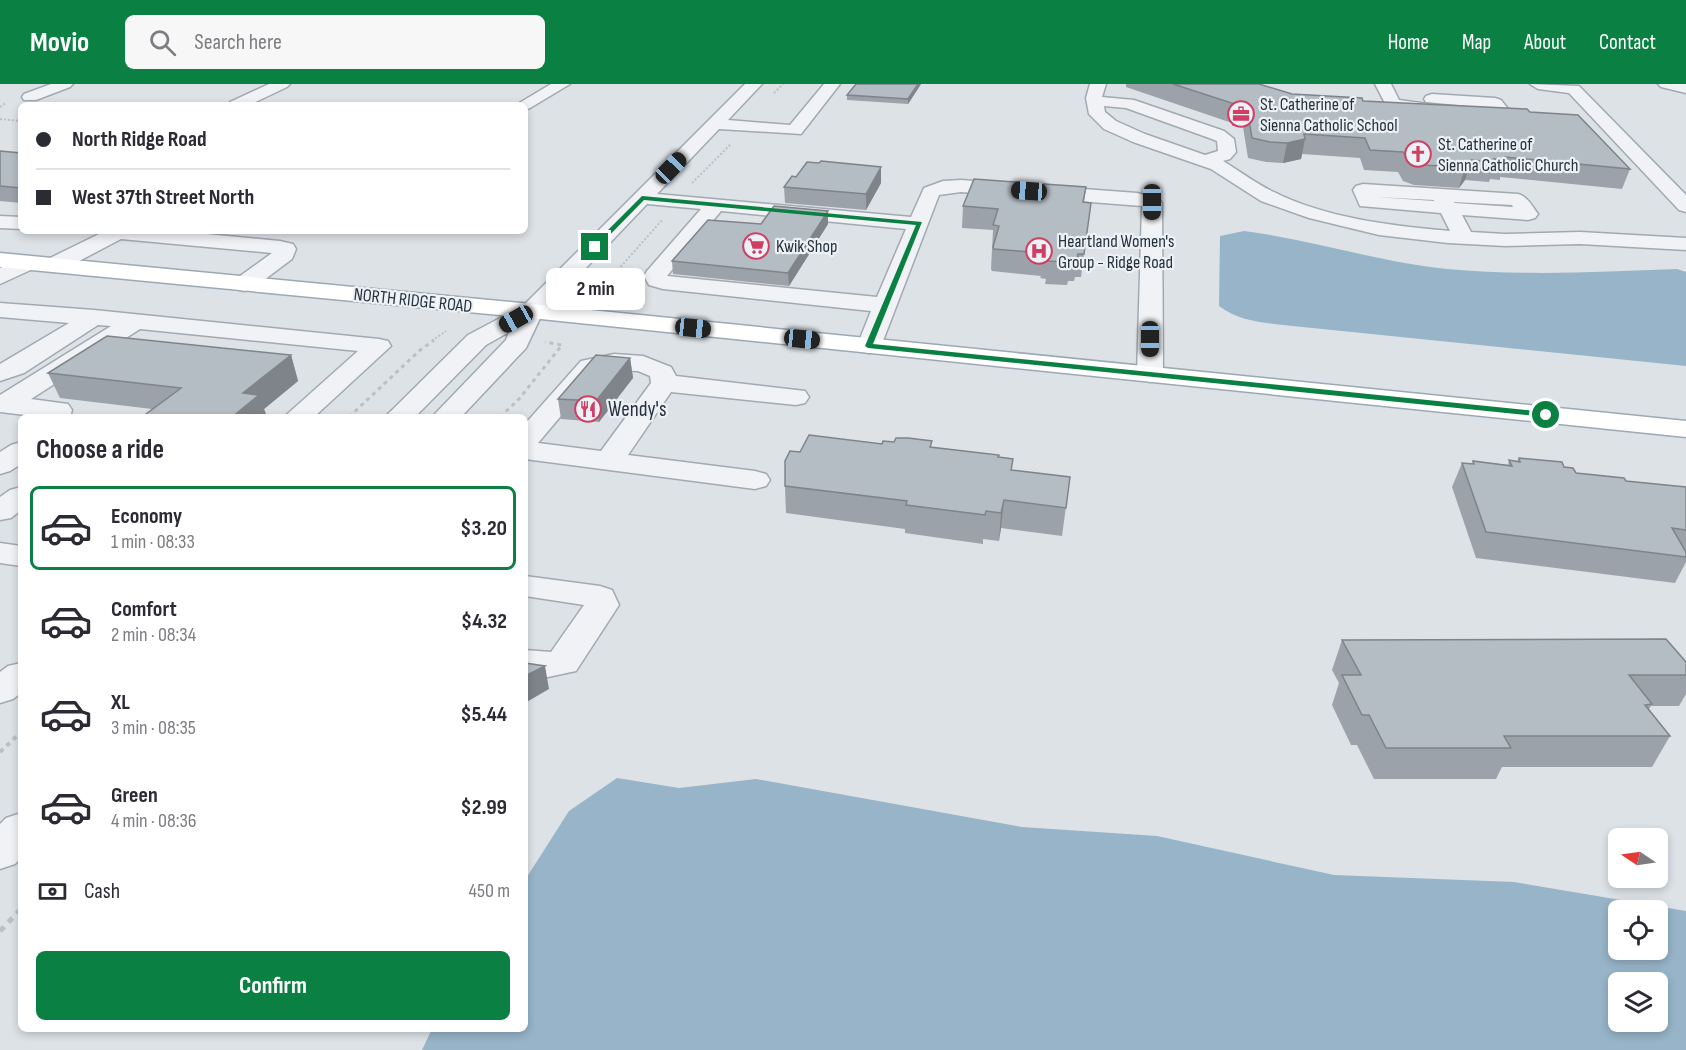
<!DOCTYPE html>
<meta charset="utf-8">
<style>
:root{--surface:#fff;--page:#f7f7f7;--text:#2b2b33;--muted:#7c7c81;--line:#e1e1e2;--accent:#0b8043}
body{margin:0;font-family:"Sofia Sans Condensed",sans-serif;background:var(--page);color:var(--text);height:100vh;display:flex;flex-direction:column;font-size:22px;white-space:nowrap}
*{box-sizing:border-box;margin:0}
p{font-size:20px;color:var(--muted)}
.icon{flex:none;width:33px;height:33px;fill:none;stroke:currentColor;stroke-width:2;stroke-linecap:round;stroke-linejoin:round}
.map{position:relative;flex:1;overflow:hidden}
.panel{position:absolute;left:18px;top:330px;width:510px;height:618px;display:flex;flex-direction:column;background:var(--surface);border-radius:9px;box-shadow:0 3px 9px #0003}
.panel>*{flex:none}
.top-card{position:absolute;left:18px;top:18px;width:510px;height:132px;border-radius:9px;box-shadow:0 3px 9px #0003;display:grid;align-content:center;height:132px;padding:0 18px;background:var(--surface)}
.needle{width:39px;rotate:283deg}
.fabs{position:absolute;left:1608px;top:744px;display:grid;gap:12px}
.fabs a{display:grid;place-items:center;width:60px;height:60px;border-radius:9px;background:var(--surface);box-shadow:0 3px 9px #0003;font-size:30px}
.end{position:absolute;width:27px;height:27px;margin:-14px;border:8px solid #0b8043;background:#fff;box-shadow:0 0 0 3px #fff}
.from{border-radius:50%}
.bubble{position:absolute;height:42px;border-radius:9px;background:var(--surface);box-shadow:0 3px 9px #0003;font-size:20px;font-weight:700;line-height:42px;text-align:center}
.car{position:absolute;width:18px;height:36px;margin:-18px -9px;border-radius:8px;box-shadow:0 0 4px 2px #0007;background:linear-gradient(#222 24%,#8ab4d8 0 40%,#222 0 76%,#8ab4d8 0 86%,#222 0)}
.top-card b{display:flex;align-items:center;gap:21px;height:57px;font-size:22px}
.top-card b+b{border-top:2px solid var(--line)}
.top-card i{width:15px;height:15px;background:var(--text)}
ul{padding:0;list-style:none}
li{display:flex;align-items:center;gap:18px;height:84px;margin:0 12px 9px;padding:0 6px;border:3px solid transparent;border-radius:9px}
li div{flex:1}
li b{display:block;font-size:22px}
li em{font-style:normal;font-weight:700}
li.selected{border-color:var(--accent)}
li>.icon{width:54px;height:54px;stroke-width:1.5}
h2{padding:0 18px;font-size:27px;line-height:72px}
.pay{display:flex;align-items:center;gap:15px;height:66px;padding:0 18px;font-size:22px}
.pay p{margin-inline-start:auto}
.action{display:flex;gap:12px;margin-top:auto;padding:12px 18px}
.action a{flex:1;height:69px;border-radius:9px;background:var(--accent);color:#fff;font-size:24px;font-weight:700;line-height:69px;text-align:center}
header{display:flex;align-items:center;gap:36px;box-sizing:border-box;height:84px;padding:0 30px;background:var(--accent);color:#fff}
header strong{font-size:28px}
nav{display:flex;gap:33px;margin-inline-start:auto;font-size:21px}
.search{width:420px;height:54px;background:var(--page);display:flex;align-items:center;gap:15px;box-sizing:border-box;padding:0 21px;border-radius:9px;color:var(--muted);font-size:22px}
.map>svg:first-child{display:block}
</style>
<header>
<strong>Movio</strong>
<div class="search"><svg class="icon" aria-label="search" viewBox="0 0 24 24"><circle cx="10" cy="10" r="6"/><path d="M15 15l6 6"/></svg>Search here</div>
<nav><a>Home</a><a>Map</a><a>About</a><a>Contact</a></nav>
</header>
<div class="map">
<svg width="1686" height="966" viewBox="0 0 1686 966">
<rect width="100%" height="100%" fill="#dde2e7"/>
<!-- water -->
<g fill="#97b4c8" fill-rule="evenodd">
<path d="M1244,147C1313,156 1378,178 1447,185C1523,192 1601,188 1677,185L1686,188V282L1283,241C1260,238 1239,237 1219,222L1220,152Z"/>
<path d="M617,694L679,704L756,695L1022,743L1157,752L1334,791L1514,798L1686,827V966H422L432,945H525V796L569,727ZM1658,826V866H1618V826ZM1658,898V938H1618V898Z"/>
</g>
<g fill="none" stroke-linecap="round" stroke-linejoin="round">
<!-- minor casing -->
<g stroke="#a2a9b1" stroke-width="3">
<g id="minor">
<path d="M51,0H73L70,3L36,16H24L22,13L24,10Z"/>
<path d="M269,0H290L287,3L249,21H228L230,18Z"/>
<path d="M551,0H570L530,24L525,26V21H516Z"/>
<path d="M745,0H762L728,36L790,41L824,0H840L801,50L719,45L657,110L911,133L924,104L943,97L961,96L1137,109L1159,115L1162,119L1163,290L1159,295L1150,298L1141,295L1137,290L1142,122L961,108L939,111L881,262L878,267L869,269L860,267L857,262L871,227L663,205L649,201L644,192L647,187L701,125L647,120L542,230L526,264L461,333H432L506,256L509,248L486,261L415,333H385L468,251L523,222ZM721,127L906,145L877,213L667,192Z"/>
<path d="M1090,0H1106L1102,13L1134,16L1224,47L1234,55L1236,68L1230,75L1223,77C1240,87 1256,100 1274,108C1325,134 1393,142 1450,147L1441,129L1360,122L1353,106L1356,102L1363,100L1518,110C1528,113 1532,122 1538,130L1535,134L1528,136L1462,131L1471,148L1505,150L1580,148L1686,154V166L1580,160L1505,162L1448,159L1379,151L1309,134L1261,117L1211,85L1133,58L1104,45L1089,30L1086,14ZM1104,22L1126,24L1212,55L1217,57L1218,67L1205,71L1145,50L1116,37L1105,28ZM1375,113L1434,116V117ZM1454,118L1512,121L1513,123L1455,119Z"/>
<path d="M1375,0H1391L1399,16L1428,20L1436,25L1428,30L1387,23Z"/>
<path d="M1530,0L1579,2L1686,111V128L1679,126L1569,9L1538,5Z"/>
<path d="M1658,0H1686V9L1661,3Z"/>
<path d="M1432,10L1495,14L1501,16L1508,25C1499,37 1458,38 1449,27L1451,24H1490L1426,18L1424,15L1426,12Z"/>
<path d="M0,132L21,133V145L0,144Z"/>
<path d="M97,147H175L280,157L293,160L296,165L292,175L252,205L244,207L236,205L233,200L236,195L272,169L121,155L62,186L54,188L46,186L43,181L46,176L99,150Z"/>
<path d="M27,172L35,174L38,179L35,184L0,200V184Z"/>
<path d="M0,219L94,226L379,255L388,257L391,262L314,333H284L358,267L140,245L31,315L68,320L72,326L70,333H42L0,328V311L111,242L98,241L24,289L0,297V280L69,239L0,233Z"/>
<path d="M614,270L643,272L671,283L676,292L805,307L809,313L805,319L796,321L671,308L628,371L755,387L766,390L770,396L766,402L755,405L525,375V340L581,277ZM614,286L638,287L650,292L651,299L601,367L538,359L598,288Z"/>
<path d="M21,358V380L10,387L0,390V368L11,361Z"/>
<path d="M21,403V426L11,434L0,436V413L10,406Z"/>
<path d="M0,459L21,462V482L0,479Z"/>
<path d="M525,492L600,502L612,506L619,521L576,587L548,593L525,590V566L551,568L584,521L525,512Z"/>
<path d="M21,579V609L13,615L0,619V588L8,582Z"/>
<path d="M21,729V774L15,780L0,785V740L6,734Z"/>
</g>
</g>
<!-- major casing -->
<g stroke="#9ca8b3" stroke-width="3">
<path id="major" d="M0,169L531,220L1686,337V353L531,234L0,183Z"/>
</g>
<!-- path-far3 -->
<g stroke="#bbc0c5" stroke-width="2" stroke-dasharray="2 2" stroke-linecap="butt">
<path d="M774,9L783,0"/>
<path d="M0,23L6,19"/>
<path d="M0,35L21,37"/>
<path d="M692,99L731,60"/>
<path d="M586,212L594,204L601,205L663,135"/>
<path d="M432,257L446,247"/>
</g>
<!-- path-far2 -->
<g stroke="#bbc0c5" stroke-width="3" stroke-dasharray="4 4" stroke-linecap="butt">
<path d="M349,333L419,267L434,256"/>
<path d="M500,333L519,315L562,261L545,258"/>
</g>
<!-- path-far1 -->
<path stroke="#bbc0c5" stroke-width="4" stroke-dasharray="4.5 4.5" stroke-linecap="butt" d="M0,668L21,648"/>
<!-- path -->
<path stroke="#bbc0c5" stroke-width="5" stroke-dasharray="6 6" stroke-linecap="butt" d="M0,847L21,825"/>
<!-- minor -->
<use href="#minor" fill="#f0f2f5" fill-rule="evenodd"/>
<!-- major -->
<use href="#major" fill="#fff" fill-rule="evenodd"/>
</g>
<!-- wall -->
<g fill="#9ba2a9">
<path d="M921,0L908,20L847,16V11Z"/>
<path d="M1126,0H1259L1292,10L1363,17L1530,28L1630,85L1622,105L1500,93V96L1490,95L1489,98L1465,96L1459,104L1414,101L1403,97L1398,88L1364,86L1360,74L1302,70L1301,75L1283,79L1266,78L1248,74L1243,43L1232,42V39L1126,3Z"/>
<path d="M0,67L21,69V119L0,117Z"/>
<path d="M881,99L866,126L785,119L784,103Z"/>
<path d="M1086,103L1084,118L1091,119L1081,193H1075L1074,197H1068L1067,201L1045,200L1046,195L1040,194L1041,192L992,187L991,185L993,146L962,144L963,122Z"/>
<path d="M828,127V140L789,202L673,190L672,177L761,140Z"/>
<path d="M291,271L298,297L264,325L267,333H142L152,325L60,314L48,289Z"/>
<path d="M630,274L633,294L599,338L561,335L558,315Z"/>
<path d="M882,360L932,363L998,373L1012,386L1070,393L1062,452L1001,444L999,457L983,455V460L905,449V445L786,429L785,402L800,368Z"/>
<path d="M1519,374L1564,383L1576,389L1626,397L1686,403V478L1675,499L1476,474L1452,403L1462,379L1472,380L1473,377L1508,381L1509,376L1517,377Z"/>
<path d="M1342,556L1686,578V610L1679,622H1651L1649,625L1670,652L1652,683H1502L1496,695H1374L1357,661H1351L1332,621L1339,599L1332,586Z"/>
</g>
<!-- shaded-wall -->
<g fill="#7e8489">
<path d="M918,0H921L908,20V15Z"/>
<path d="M1305,55L1301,75L1283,79L1287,59Z"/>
<path d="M1471,76L1465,96L1459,104L1465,83Z"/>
<path d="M881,83V99L866,126V110Z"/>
<path d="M828,127V140L789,202L788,189Z"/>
<path d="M291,271L298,297L264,325L267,333H232L243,309Z"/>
<path d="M630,274L633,294L599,338L596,317Z"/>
<path d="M1004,416L1001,444L999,457L1001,429Z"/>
<path d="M545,582L549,605L525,619V592Z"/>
</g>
<!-- building -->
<g fill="#b4bcc4" stroke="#7e8489" stroke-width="1.5">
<path d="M856,0H918L908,15L847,11Z"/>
<path d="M1173,0H1259L1292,10L1362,14L1363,17L1527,25L1530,28L1578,31L1630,85L1505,73L1506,76L1494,75L1496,78L1471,76L1465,83L1420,81L1409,77L1403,68L1370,66L1365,54L1304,50L1305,55L1287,59L1270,58L1252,54L1247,24L1236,23L1235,20Z"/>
<path d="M0,67L21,69V104L0,102Z"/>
<path d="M821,77L881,83L866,110L784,103L792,92L796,93L807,78L819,79Z"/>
<path d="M974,95L1086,103L1083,118L1091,119L1084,170H1078L1077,174H1071L1070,178L1048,177L1049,172H1043V169L994,165L993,163L999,142L993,141L998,125L963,122Z"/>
<path d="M774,122L828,127L788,189L672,177L708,136L761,140Z"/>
<path d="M107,252L291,271L243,309L259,311L232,333H142L181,304L48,289Z"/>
<path d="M596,271L630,274L596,317L558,315Z"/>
<path d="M809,351L882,360L883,357L894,358L896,354H908L932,357L930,363L999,371L998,373L1013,375L1011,386L1070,393L1066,424L1004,416L1001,429L986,427L985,431L906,421L907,417L785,402V377L790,367L800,368Z"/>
<path d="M1519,374L1562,378L1564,383L1573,384L1576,389L1624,394L1626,397L1686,403V446L1672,444L1686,468V473L1486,448L1462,379L1474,380L1473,377L1512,382L1509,376L1520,378Z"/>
<path d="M1666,555L1686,578V591H1629L1652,620L1645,621L1670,652H1504L1511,664H1386L1369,631H1362L1342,591H1361L1342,556Z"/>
<path d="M525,579L545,582L525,592Z"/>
</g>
<!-- route -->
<path fill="#0b8043" d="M642,112L922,138L873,260L1546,328L1550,331L1546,333L868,264L865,262L916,141L644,116L597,164H593V161Z"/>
<!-- icons -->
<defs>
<g id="office-ring" transform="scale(1.35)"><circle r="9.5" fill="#ecf1f5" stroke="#d03e64" stroke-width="1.5"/><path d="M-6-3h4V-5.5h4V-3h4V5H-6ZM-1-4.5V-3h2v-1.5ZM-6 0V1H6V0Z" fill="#d03e64"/></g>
<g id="church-ring" transform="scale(1.35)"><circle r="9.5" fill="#ecf1f5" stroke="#d03e64" stroke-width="1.5"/><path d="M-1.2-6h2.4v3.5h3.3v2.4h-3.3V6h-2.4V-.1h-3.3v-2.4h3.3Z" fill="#d03e64"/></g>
<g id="supermarket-ring" transform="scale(1.35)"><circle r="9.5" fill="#ecf1f5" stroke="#d03e64" stroke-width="1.5"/><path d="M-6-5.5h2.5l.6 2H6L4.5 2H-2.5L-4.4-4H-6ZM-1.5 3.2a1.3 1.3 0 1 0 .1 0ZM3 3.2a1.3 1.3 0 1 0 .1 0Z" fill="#d03e64"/></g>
<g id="hospital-ring" transform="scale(1.35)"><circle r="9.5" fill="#ecf1f5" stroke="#d03e64" stroke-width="1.5"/><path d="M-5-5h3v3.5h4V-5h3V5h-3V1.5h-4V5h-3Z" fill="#d03e64"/></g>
<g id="restaurant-ring" transform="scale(1.35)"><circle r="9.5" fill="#ecf1f5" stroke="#d03e64" stroke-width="1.5"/><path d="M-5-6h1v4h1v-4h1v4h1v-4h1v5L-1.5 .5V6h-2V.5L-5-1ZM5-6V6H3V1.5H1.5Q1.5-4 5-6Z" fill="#d03e64"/></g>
</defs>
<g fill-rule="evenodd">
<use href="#office-ring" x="1241" y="30"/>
<use href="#church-ring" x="1418" y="70"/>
<use href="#supermarket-ring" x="756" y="162"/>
<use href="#hospital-ring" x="1039" y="167"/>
<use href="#restaurant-ring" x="588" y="325"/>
</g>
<g text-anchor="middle" stroke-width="4.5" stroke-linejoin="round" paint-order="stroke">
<!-- far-poi labels -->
<g font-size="18" fill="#26313e" stroke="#ecf1f5" text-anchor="start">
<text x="1260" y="26">St. Catherine of<tspan x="1260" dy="21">Sienna Catholic School</tspan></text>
<text x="1438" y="66">St. Catherine of<tspan x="1438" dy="21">Sienna Catholic Church</tspan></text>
<text x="1058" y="163">Heartland Women's<tspan x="1058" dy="21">Group - Ridge Road</tspan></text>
<text x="776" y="168">Kwik Shop</text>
</g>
<!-- far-street labels -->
<g font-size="18" fill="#26313e" stroke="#ecf1f5">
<text transform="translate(413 216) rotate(6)" y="6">NORTH RIDGE ROAD</text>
</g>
<!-- poi labels -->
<g font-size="21" fill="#26313e" stroke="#ecf1f5" text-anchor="start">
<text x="608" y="332">Wendy's</text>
</g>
</g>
</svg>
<div class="fabs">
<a><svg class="needle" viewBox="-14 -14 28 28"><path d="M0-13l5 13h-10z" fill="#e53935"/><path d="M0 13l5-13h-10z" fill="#7c7c81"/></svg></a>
<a><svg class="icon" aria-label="locate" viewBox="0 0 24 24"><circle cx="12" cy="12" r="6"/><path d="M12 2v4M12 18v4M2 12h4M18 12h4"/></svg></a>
<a><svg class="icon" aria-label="layers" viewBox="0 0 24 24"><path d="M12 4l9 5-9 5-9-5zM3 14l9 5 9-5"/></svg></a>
</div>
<i class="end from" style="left:1546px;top:331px"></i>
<i class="end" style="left:595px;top:163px"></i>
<div class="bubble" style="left:546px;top:184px;width:99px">2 min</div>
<i class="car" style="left:671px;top:84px;rotate:44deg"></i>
<i class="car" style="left:1029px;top:107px;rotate:274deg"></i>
<i class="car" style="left:1152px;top:118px;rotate:180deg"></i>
<i class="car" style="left:516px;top:235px;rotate:241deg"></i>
<i class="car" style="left:693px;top:244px;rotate:96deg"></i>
<i class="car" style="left:802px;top:255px;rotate:96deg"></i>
<i class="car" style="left:1150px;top:255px;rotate:180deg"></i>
<div class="top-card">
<b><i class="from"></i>North Ridge Road</b>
<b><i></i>West 37th Street North</b>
</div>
<section class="panel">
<h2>Choose a ride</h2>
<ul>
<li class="selected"><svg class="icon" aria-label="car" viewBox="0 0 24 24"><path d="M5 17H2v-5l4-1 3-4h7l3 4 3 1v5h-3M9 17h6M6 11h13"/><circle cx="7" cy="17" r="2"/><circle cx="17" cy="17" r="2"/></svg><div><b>Economy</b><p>1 min · 08:33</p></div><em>$3.20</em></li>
<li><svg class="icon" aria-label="car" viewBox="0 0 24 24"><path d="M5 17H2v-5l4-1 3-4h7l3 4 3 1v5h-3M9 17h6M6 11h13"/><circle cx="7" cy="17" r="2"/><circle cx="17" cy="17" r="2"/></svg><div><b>Comfort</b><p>2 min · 08:34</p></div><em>$4.32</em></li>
<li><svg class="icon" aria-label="car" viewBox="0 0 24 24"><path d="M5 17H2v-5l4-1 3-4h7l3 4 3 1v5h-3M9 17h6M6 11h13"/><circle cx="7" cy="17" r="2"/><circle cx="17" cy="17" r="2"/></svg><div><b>XL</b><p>3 min · 08:35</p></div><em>$5.44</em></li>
<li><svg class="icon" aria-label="car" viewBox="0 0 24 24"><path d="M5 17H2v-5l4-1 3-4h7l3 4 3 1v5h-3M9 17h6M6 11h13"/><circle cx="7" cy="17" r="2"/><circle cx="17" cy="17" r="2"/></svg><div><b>Green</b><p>4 min · 08:36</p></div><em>$2.99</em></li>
</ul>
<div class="pay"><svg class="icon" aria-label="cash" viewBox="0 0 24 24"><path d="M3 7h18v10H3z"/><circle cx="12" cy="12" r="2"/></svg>Cash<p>450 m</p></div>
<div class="action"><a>Confirm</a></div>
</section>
</div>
